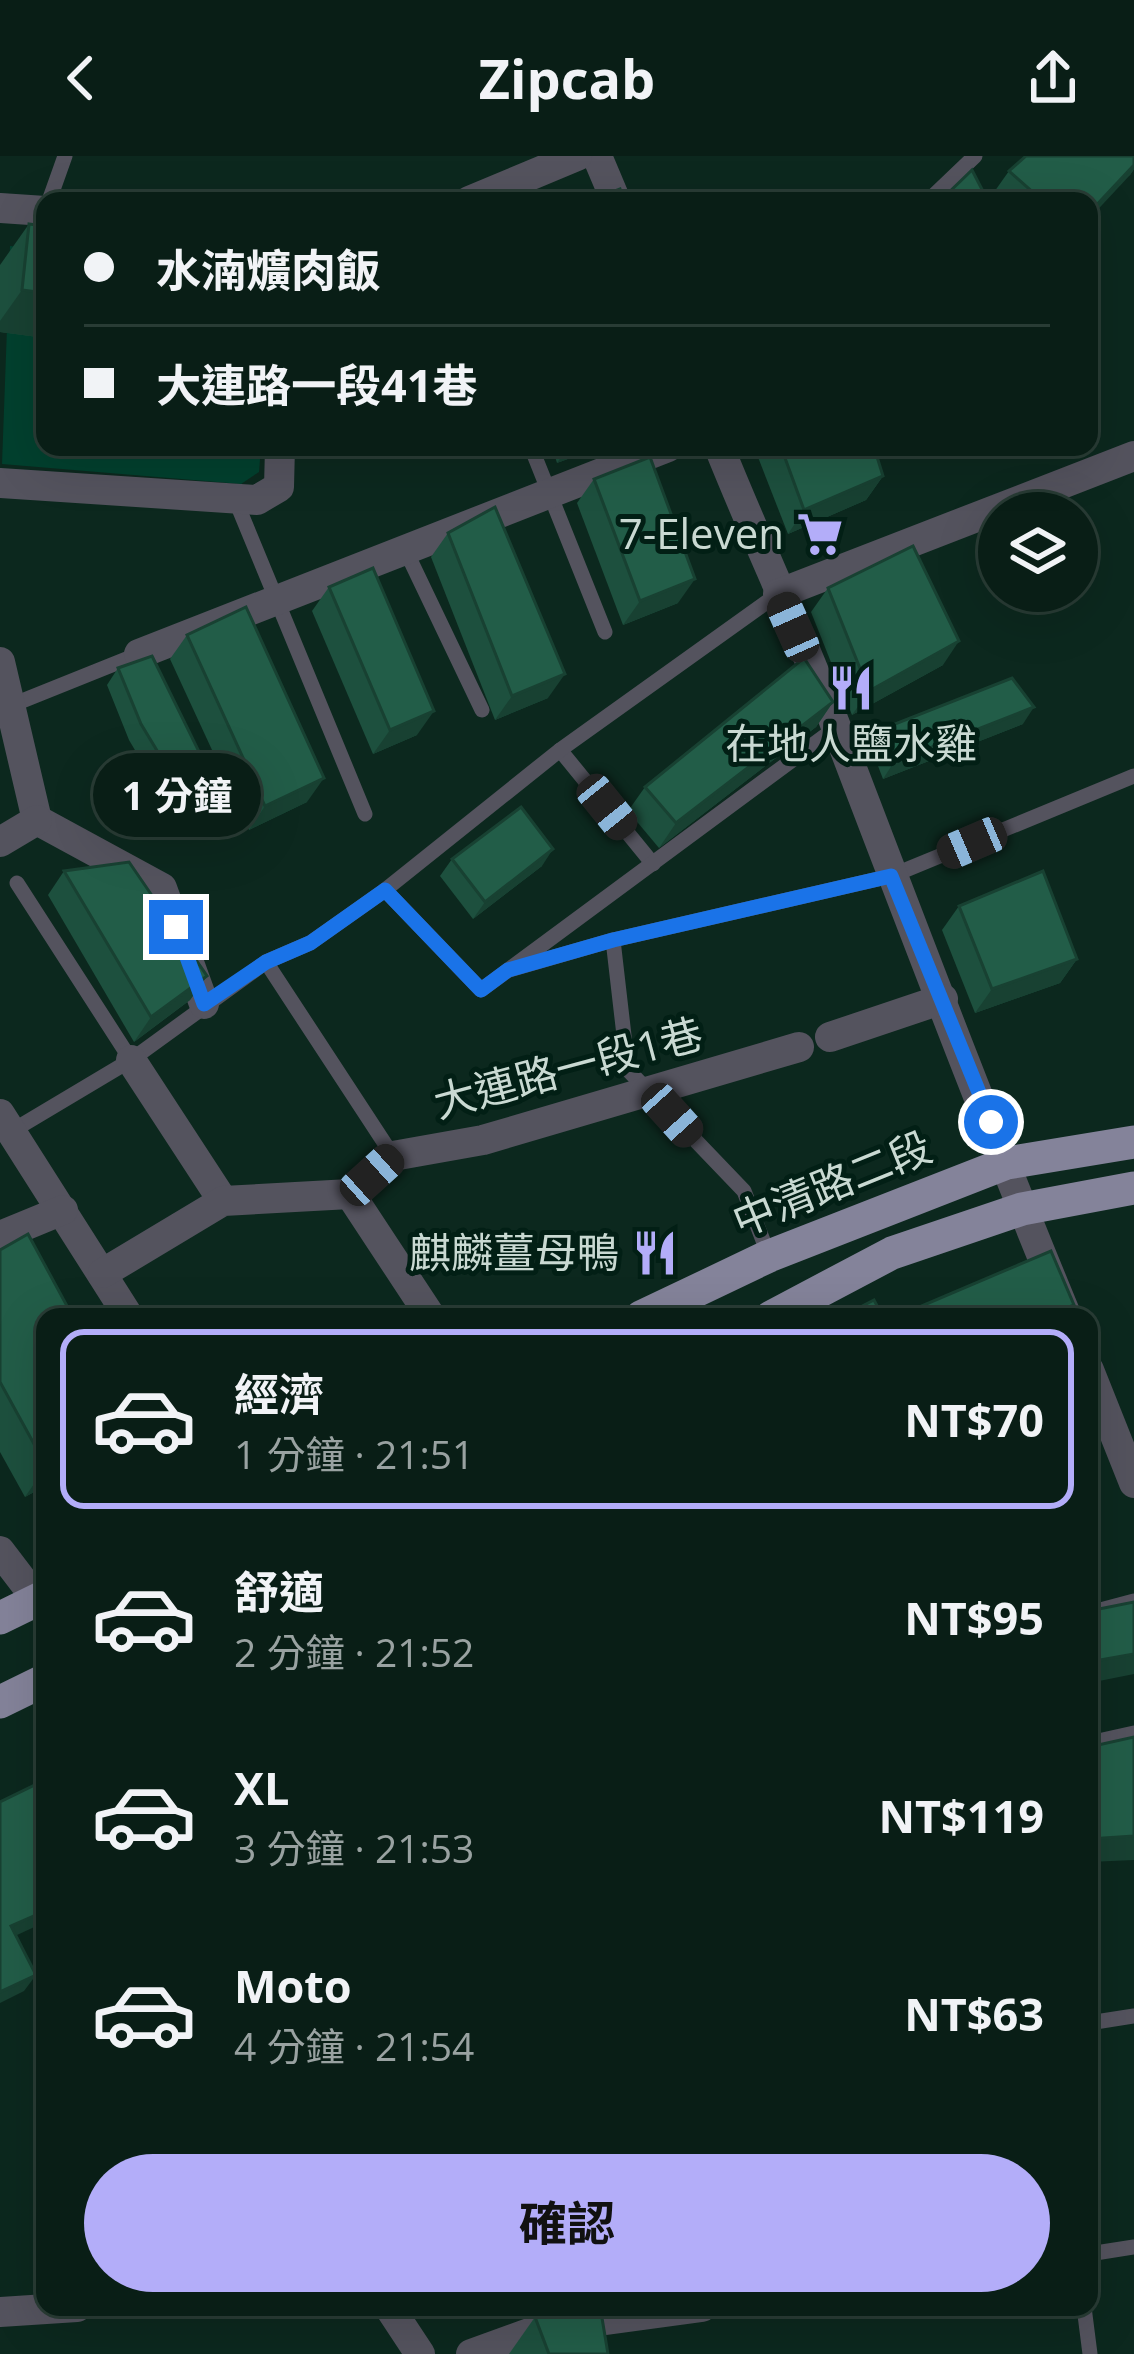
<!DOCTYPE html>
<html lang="zh-TW">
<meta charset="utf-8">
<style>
:root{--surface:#091e16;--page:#172b23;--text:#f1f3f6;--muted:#99a2a1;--line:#293c35;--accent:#b3adf9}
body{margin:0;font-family:"Open Sans","Noto Sans TC",sans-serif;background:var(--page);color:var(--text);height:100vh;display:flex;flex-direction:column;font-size:45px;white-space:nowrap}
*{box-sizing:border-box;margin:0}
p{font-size:39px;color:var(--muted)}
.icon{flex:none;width:66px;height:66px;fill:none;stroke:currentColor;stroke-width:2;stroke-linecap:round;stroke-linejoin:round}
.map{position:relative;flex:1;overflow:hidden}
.drawer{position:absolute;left:36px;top:1152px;width:1062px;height:1008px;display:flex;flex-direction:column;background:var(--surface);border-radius:24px;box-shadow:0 12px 48px #0002,0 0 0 3px var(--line)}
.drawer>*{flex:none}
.guide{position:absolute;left:36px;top:36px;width:1062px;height:264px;border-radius:24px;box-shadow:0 12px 48px #0002,0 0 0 3px var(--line);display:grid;align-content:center;height:264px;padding:0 48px;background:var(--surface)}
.buttons{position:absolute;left:978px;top:336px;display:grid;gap:24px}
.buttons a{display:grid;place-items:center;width:120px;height:120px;border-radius:50%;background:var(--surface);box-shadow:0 12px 48px #0002,0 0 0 3px var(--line);font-size:60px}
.end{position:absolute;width:54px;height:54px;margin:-27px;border:15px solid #1a73e8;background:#fff;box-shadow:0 0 0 6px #fff}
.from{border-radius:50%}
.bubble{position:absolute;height:84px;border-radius:42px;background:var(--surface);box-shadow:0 12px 48px #0002,0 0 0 3px var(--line);font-size:39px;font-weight:700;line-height:84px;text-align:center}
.car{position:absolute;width:36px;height:72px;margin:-36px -18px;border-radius:15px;box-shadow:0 0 9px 3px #0007;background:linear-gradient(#222 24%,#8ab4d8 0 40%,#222 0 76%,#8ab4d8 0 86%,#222 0)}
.guide b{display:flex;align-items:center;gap:42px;height:114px;font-size:45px}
.guide b+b{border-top:3px solid var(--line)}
.guide i{width:30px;height:30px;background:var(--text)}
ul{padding:21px 0 0;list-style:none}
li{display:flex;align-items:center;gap:36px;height:180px;margin:0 24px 18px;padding:0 24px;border:6px solid transparent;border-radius:24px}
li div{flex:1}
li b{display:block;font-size:45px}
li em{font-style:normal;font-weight:700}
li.active{border-color:var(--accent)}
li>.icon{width:108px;height:108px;stroke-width:1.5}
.primary-button{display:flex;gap:24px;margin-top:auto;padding:24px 48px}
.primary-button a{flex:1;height:138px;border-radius:72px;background:var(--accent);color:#111;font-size:48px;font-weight:700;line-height:138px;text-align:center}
header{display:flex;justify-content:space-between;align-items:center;height:156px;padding:0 48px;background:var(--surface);font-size:54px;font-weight:700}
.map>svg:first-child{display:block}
</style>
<header><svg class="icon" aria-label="back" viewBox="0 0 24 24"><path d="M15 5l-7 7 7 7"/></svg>Zipcab<svg class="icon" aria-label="share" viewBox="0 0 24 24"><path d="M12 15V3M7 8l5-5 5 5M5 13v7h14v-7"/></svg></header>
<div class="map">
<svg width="1134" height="2198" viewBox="0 0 1134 2198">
<rect width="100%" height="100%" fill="#0c281e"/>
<!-- green -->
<path fill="#02402e" d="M10,90L45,93V291H261L259,316L241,328L2,308Z"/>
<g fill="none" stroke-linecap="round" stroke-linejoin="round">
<!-- service -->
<g stroke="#54535e" stroke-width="15">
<path d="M49,45L65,0"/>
<path d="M928,45L975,0"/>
<path d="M531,291L605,476"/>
<path d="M235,343L365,658"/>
<path d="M404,391L482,554"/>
<path d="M12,549L139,498L141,502"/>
<path d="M560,594L653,708"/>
<path d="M195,602L230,667"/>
<path d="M17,727L131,904"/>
<path d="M385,734L481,834L837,571"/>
<path d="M613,784L628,914L744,1035L769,1100"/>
<path d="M266,806L393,1000"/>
<path d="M509,814L613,784L891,720L1134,620"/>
<path d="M12,975L131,904L266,806L310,787L385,734L560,594L778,438"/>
<path d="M1089,1457L1134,1445"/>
<path d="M1089,1587L1134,1577"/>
<path d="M1089,1867L1134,1860"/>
<path d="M1089,2098L1134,2091"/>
<path d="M1084,2151L1090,2198"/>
</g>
<!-- minor -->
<g stroke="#54535e" stroke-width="30">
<path d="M597,0L616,45"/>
<path d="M469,45L577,0"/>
<path d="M0,52L45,55"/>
<path d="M719,291C757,386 802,480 838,576C913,772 987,968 1067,1161"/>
<path d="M0,327L257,344L279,331L280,291"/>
<path d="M778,438L1134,300"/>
<path d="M139,498L668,291"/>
<path d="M0,506L37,664L162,732L204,848"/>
<path d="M0,686L37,664"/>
<path d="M830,881L943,843"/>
<path d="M131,904L223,1045"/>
<path d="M0,958L129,1161"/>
<path d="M350,1038L431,1161"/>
<path d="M0,1080L63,1054"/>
<path d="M103,1117L223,1045L350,1038L393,1000L483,984L799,891"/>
<path d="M1089,1214L1134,1327"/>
<path d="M0,1395L45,1454"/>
<path d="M389,2151L420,2198"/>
<path d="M0,2156L77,2151"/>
<path d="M471,2198L540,2173L702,2151"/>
</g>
<!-- primary -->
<g stroke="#84839a" stroke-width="33">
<path d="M641,1161L769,1100L1007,1007L1134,986"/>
<path d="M771,1161L892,1097L1022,1053L1134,1032"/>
<path d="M0,1462L45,1440"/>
<path d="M0,1546L45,1524"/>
</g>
</g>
<!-- wall -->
<g fill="#1d503e">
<path d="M1134,0V13L1130,19L1089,45H999L992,39L1009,15Z"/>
<path d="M29,68L45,182L0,176V109Z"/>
<path d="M552,291H600L557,307Z"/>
<path d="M754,291H874L883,320L866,344L788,378Z"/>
<path d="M594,323L678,447L623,469L577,347Z"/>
<path d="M448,377L548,542L495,564L431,401Z"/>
<path d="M329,431L417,579L373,598L312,455Z"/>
<path d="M828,432L943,509L852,559L811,456Z"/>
<path d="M187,479L307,646L249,674L170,503Z"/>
<path d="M118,512L195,629L164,643L129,584L107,529Z"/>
<path d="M833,546L816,571L659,692L628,655L645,631Z"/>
<path d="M1023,568L883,623L870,589L882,573Z"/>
<path d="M452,703L542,710L473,763L440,720Z"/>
<path d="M64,715L207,820L190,844L134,886L48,739Z"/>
<path d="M959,750L1077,803L1060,827L975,857L942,774Z"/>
<path d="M0,1094L45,1161V1330L25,1341L0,1296Z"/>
<path d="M535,2161L608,2198H509Z"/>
</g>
<!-- shaded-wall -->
<g fill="#184132">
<path d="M1134,9V13L1130,19L1089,63V57Z"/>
<path d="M22,134L45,137V182L0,176V165Z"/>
<path d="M568,291H600L557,307Z"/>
<path d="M883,320L866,344L788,378L804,354Z"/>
<path d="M695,423L678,447L623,469L640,445Z"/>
<path d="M959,485L943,509L852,559L869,535Z"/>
<path d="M565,518L548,542L495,564L512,540Z"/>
<path d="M833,546L816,571L659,692L676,667Z"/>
<path d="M1034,551L1023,568L883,623L894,606Z"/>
<path d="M434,555L417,579L373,598L390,574Z"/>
<path d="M207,612L195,629L164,643L176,626Z"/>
<path d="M324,622L307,646L249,674L265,650Z"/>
<path d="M553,693L542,710L473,763L485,746Z"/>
<path d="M1077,803L1060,827L975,857L992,833Z"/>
<path d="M207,820L190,844L134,886L151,861Z"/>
<path d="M1074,1149L1065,1161H1045Z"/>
<path d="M45,1312V1330L25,1341Z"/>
<path d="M1134,1498V1518L1089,1527V1506Z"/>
<path d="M1134,1680V1704L1089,1706V1683Z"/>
<path d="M45,1755V1766L0,1787L11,1770Z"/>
<path d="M36,1819L24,1835L0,1847V1836Z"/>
</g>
<!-- building -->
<g fill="#225d48" stroke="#184132" stroke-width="3">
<path d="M1026,0H1134V9L1089,57V45H1043L1009,15Z"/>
<path d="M972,14L988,45H940Z"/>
<path d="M620,33L624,45H589Z"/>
<path d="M29,68L45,70V137L22,134Z"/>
<path d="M781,291H874L883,320L804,354Z"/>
<path d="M650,301L695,423L640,445L594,323Z"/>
<path d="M495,351L565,518L512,540L448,377Z"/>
<path d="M913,390L959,485L869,535L828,432Z"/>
<path d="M373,412L434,555L390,574L329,431Z"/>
<path d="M246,451L324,622L265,650L187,479Z"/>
<path d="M152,500L207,612L176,626L141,568L118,512Z"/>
<path d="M804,502L833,546L676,667L645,631Z"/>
<path d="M1012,522L1034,551L894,606L882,573Z"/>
<path d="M521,651L553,693L485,746L452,703Z"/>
<path d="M129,706L207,820L151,861L64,715Z"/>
<path d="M1043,715L1077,803L992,833L959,750Z"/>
<path d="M28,1078L73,1161H45V1308L0,1226V1094Z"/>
<path d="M1051,1095L1074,1149L1045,1161H915L912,1154Z"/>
<path d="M874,1144L883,1161H841Z"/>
<path d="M1134,1446V1498L1089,1506V1455Z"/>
<path d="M1134,1581V1680L1089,1683V1591Z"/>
<path d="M45,1624V1755L11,1770L36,1819L0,1836V1646Z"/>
<path d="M601,2156L608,2198H549L535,2161Z"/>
</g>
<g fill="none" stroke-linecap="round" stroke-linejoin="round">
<!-- route -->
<path stroke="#1a73e8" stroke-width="15" d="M176,771L204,848L266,806L310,787L385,734L481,834L508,814L613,784L891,720L991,966"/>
</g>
<!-- icons -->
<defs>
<g id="supermarket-bare" transform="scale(3.6)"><path d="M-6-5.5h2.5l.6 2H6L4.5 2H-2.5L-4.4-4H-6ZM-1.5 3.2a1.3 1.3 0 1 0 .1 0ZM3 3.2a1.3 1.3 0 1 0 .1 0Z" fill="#b3adf9" stroke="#021f15" stroke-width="2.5" paint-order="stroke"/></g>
<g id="restaurant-bare" transform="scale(3.6)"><path d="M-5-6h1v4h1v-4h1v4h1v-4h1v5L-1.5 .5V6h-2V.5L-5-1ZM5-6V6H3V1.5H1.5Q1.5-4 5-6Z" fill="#b3adf9" stroke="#021f15" stroke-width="2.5" paint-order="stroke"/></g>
</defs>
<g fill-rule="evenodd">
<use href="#supermarket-bare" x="820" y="378"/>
<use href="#restaurant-bare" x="851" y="532"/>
<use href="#restaurant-bare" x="655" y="1097"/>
</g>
<g text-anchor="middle" stroke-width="10" stroke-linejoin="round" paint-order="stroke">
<!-- poi labels -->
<g font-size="42" fill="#c9d9d2" stroke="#021f15" text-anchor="end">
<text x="784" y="393">7-Eleven</text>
<text x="851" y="603" text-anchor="middle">在地人鹽水雞</text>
<text x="619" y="1112">麒麟薑母鴨</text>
</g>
<!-- street labels -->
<g font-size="42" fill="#c9d9d2" stroke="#021f15">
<text transform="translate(568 912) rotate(-15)" y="15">大連路一段1巷</text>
<text transform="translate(832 1028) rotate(-22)" y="15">中清路二段</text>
</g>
</g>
</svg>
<div class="buttons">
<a><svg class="icon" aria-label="layers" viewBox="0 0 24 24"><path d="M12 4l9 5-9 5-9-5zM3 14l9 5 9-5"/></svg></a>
</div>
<i class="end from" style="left:991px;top:966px"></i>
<i class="end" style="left:176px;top:771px"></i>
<div class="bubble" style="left:93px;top:597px;width:168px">1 分鐘</div>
<i class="car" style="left:793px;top:471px;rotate:336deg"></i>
<i class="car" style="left:607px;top:651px;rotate:141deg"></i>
<i class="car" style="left:972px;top:687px;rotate:247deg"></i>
<i class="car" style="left:672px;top:959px;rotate:138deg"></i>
<i class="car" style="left:372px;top:1019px;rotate:48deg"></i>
<div class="guide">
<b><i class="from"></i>水湳爌肉飯</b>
<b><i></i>大連路一段41巷</b>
</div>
<section class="drawer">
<ul>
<li class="active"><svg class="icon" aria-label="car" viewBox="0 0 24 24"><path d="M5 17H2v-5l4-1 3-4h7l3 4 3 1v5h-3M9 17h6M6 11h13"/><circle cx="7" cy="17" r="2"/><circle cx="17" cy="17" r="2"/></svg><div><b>經濟</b><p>1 分鐘 · 21:51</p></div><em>NT$70</em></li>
<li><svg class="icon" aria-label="car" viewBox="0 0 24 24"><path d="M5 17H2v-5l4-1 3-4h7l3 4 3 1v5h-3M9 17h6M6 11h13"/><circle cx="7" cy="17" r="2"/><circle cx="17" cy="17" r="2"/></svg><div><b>舒適</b><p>2 分鐘 · 21:52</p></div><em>NT$95</em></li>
<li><svg class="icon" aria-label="car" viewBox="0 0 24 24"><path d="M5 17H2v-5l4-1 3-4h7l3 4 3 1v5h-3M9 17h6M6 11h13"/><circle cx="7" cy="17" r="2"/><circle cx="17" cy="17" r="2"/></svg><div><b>XL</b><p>3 分鐘 · 21:53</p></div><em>NT$119</em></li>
<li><svg class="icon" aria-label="car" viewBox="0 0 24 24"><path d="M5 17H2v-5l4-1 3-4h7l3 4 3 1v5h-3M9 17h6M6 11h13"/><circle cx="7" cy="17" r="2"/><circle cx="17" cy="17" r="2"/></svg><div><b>Moto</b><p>4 分鐘 · 21:54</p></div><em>NT$63</em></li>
</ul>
<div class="primary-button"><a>確認</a></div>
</section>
</div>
